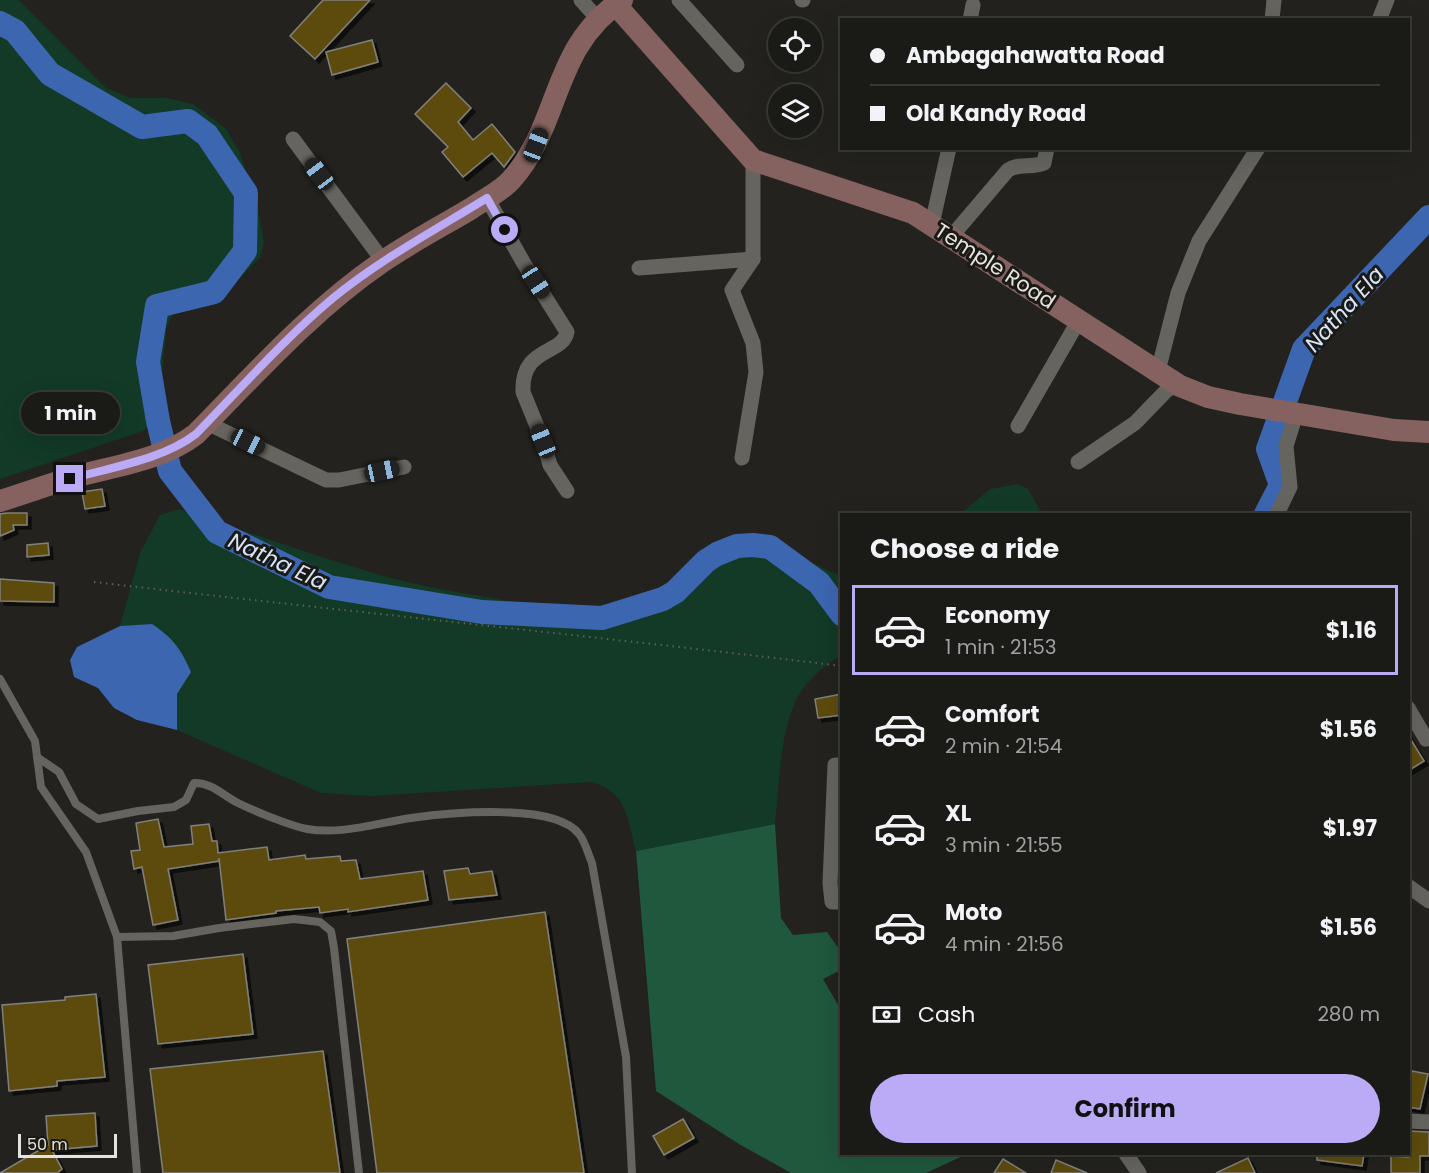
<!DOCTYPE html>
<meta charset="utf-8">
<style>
:root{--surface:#1a1a16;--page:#23231f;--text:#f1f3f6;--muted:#9fa1a1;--line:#383835;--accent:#bbaaf6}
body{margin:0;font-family:Poppins,sans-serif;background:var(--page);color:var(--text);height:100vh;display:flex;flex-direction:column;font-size:22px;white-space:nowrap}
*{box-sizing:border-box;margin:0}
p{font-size:20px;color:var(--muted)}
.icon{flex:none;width:33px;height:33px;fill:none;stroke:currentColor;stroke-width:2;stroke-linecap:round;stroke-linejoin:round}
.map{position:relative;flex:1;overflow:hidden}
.panel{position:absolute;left:840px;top:513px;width:570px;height:642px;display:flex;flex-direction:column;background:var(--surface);border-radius:0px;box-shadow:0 6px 24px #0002,0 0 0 2px var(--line)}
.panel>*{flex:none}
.hud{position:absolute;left:840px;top:18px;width:570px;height:132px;border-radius:0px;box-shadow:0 6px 24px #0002,0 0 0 2px var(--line);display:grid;align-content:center;height:132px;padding:0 30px;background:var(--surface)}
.controls{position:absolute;left:768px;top:18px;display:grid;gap:12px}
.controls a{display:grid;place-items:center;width:54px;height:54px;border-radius:50%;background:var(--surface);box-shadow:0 6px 24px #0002,0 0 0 2px var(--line);font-size:30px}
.scale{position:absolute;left:18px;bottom:15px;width:99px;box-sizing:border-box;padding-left:6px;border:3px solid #e4e3e0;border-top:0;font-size:16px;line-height:21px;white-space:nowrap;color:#e4e3e0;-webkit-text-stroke:4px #1a1914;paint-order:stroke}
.end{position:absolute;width:27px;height:27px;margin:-14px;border:8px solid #bbaaf6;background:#111;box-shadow:0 0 0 3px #111}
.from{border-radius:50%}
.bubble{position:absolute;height:42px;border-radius:21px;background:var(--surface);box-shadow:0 6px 24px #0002,0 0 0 2px var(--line);font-size:20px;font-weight:700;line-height:42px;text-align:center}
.car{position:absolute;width:18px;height:36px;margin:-18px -9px;border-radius:8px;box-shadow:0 0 4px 2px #0007;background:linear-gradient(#222 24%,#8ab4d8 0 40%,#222 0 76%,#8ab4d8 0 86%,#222 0)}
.hud b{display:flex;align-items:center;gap:21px;height:57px;font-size:22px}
.hud b+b{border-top:2px solid var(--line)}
.hud i{width:15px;height:15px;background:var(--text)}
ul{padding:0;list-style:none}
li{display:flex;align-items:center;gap:18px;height:90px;margin:0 12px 9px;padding:0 18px;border:3px solid transparent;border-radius:0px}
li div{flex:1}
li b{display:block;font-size:22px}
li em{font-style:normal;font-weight:700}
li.on{border-color:var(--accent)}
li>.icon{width:54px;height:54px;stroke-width:1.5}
h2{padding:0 30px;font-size:27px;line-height:72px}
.pay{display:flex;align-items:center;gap:15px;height:66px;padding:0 30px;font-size:22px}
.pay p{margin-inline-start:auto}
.button{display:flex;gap:12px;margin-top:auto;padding:12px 30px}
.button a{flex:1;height:69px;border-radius:36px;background:var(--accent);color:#111;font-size:24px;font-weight:700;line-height:69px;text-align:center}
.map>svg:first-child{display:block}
</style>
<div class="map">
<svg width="1429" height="1173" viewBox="0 0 1429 1173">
<defs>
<filter id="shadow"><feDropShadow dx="4" dy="4" stdDeviation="0" flood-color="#0009"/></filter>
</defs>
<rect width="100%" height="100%" fill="#23221e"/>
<!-- green -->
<g fill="#123a26">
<path d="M0,0H19L106,88L131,98H167L193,104L226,129L240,153L259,215L264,243L260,257L241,277L199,290L178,302L166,329L158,421L143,431L0,479Z"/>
<path d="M1018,484L1028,489L1042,514H960L990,489Z"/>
<path d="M179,509C243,530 306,553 370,572C406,583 443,590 481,596C515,603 549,608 584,609C608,610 644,609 665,598C699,581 704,546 751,546C780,545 815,565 841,576V656C823,665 802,685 794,705C780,737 779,788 775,824L636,851C627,819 628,793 592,782L371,796L321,793L177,730V694L191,672L152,624L120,626L140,553L160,515Z"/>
</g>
<!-- forest -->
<path fill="#1f583c" d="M775,824L781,918L793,935L827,932L841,952V970L823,979L841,1010L842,1154H967L926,1173H791L739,1144L656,1091L636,851Z"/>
<!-- water -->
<path fill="#3d66b1" d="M152,624C173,638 181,649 191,672L177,694V730L137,720L114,708L98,688L74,677L70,660L77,647L120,626Z"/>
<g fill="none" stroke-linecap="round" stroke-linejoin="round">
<!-- river -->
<g stroke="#3d66b1" stroke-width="24">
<path d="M0,23L15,31L50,74L142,127L188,121L207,135L246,193L245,251L214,292L157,306L148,362L158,421L170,471L217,532L329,587L482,612L602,618L663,599L675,592L706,561L717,554L737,546L753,545L770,547L819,583L842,614"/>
<path d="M1266,514L1281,485L1268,449L1304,349L1429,217"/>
</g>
</g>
<!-- building -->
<g fill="#5b4b11" stroke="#82807b" stroke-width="1.5" filter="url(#shadow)">
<path d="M323,0H370L315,59L290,36Z"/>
<path d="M372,40L378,62L332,75L326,52Z"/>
<path d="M446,83L471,108L458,122L473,140L492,124L515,152L504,167L492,153L463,177L442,152L448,147L415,114Z"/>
<path d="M102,489L105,506L85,509L82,492Z"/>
<path d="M7,513H27V525H13L14,530L0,536V514Z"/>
<path d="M48,543L49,555L27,557V545Z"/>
<path d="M0,579L54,583V602L0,601Z"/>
<path d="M842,694V715L818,718L815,699Z"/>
<path d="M1408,735L1424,761L1408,771Z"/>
<path d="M158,819L164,847L193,844L191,826L209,824L212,841H217L218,853L267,847L269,860L305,855L306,859L340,856L341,861L356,860L360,879L423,871L428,900L348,912V909L320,913L319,907L276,911V913L226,920L219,858V861L168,869L178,920L153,925L142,867L134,869L131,851L140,850L136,823Z"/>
<path d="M468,868L470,874L492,871L497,895L449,900L444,871Z"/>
<path d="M545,912L584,1173H377L347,939Z"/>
<path d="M243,954L253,1034L158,1044L148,965Z"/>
<path d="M96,994L105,1077L57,1081V1086L9,1091L2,1005L65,1000V997Z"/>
<path d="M323,1051L340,1173H163L150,1069Z"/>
<path d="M1412,1071L1428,1074L1420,1109L1408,1107V1088Z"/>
<path d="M95,1113L97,1146L52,1150L62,1169L57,1173H0L48,1145L46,1116Z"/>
<path d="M683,1119L694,1138L664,1155L653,1136Z"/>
<path d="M1408,1131L1429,1132V1156H1420V1173H1391V1156L1408,1157Z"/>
<path d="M1317,1154H1364L1362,1166L1317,1160Z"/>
<path d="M1248,1158L1255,1173H1216Z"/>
<path d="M1003,1159L1026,1173H994Z"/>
<path d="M1056,1160L1087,1173H1051Z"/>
</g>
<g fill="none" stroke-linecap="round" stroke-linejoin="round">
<!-- path -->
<path stroke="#605f5b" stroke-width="2" stroke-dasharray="1.5 4.5" stroke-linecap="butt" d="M94,582C343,611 593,636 842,666"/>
<!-- lane -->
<g stroke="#65645e" stroke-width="8">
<path d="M0,679L35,741L41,787L86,852L117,937L137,1173"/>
<path d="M37,757L59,772L76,804L98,819L138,811L174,807L186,800L194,783C211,782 224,796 238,803C254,811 291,826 307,829C341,835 377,823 411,818C447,813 555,802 579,834C585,841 588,854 592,863L626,1057L632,1173"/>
<path d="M117,937L173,936L219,928L294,919L320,922L331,931L334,948L359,1173"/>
</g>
<!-- street -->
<g stroke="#65645e" stroke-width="15">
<path d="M581,0L598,19"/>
<path d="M679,0L737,65"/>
<path d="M802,0H803"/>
<path d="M970,20L973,5"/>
<path d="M1272,20L1274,0"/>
<path d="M1379,20L1387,0"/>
<path d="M293,139L383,261"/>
<path d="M487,198L523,262L567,332C563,355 521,346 523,392L543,441L550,465L567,491"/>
<path d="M932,224L949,148"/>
<path d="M951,237L1008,170C1019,163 1032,168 1044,163L1047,148"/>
<path d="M639,268L753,259"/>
<path d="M1158,371L1178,293L1199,241L1258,148"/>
<path d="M207,423L326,480H339L404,467"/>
<path d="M1018,426L1079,320"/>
<path d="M742,458L756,372L753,343L732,290L753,259V160"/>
<path d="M1078,462L1135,423L1168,389L1180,386"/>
<path d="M1277,514L1290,487L1286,446L1296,414"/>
<path d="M1408,708L1426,739L1429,738"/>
<path d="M842,765H835L830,883L832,902H842"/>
<path d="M1408,886L1429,901"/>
<path d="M1408,1121L1429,1122"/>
<path d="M1126,1154L1139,1173"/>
</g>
<!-- secondary -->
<g stroke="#856260" stroke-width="22">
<path d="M615,4L753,160L913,213L1180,386L1208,397L1240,404L1394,430L1429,432"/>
<path d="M0,501C23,494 47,485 71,478C112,466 161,461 196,434C256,373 312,310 382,262C411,242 442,226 472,208C485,199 502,191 512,179C562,122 551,48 622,0"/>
</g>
</g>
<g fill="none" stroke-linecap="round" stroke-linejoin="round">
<!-- route -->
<path stroke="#bbaaf6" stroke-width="8" d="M70,479C111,467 162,460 196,434C241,388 284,339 333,298C381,259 435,230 487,198L505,230"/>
</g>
<g text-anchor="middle" stroke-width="6" stroke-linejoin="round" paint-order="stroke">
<!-- street labels -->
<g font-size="21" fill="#e4e3e0" stroke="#1a1914">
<text transform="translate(995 266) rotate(33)" y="7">Temple Road</text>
</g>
<!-- water labels -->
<g font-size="22" font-style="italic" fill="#d8e5f9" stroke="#1a1914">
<text transform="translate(1344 309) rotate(-48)" y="8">Natha Ela</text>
<text transform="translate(278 561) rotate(25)" y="8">Natha Ela</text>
</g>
</g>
</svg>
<div class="controls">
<a><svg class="icon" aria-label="locate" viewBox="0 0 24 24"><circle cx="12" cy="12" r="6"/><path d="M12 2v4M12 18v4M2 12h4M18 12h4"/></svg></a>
<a><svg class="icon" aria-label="layers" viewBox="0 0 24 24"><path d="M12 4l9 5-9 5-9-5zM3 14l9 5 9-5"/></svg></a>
</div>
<div class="scale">50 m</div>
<i class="end from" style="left:505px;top:230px"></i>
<i class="end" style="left:70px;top:479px"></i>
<div class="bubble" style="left:21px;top:392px;width:99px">1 min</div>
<i class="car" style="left:536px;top:145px;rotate:21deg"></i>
<i class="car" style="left:319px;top:174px;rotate:323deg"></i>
<i class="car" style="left:536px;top:282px;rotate:147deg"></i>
<i class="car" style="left:543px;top:441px;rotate:338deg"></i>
<i class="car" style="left:248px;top:442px;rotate:116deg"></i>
<i class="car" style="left:382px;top:471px;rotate:78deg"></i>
<div class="hud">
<b><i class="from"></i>Ambagahawatta Road</b>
<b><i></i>Old Kandy Road</b>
</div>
<section class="panel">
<h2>Choose a ride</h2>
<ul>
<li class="on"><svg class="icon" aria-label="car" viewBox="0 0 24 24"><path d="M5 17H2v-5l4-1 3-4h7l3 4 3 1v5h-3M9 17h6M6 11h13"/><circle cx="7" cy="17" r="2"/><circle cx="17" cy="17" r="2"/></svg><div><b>Economy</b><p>1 min · 21:53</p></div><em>$1.16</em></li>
<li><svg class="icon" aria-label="car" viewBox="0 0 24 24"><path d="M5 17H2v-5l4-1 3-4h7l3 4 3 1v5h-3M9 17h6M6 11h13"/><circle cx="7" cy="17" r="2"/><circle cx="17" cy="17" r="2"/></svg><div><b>Comfort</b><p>2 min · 21:54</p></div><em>$1.56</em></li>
<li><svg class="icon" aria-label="car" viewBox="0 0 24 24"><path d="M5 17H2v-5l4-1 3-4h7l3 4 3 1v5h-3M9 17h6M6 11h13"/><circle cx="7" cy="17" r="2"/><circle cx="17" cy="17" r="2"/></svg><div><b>XL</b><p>3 min · 21:55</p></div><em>$1.97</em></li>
<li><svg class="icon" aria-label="car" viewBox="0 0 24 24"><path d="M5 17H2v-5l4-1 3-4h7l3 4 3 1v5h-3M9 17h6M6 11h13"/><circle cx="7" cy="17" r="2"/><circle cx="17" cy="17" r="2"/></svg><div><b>Moto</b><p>4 min · 21:56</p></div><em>$1.56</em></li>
</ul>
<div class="pay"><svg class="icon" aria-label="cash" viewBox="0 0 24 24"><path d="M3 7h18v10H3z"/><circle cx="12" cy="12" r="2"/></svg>Cash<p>280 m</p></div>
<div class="button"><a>Confirm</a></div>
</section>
</div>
